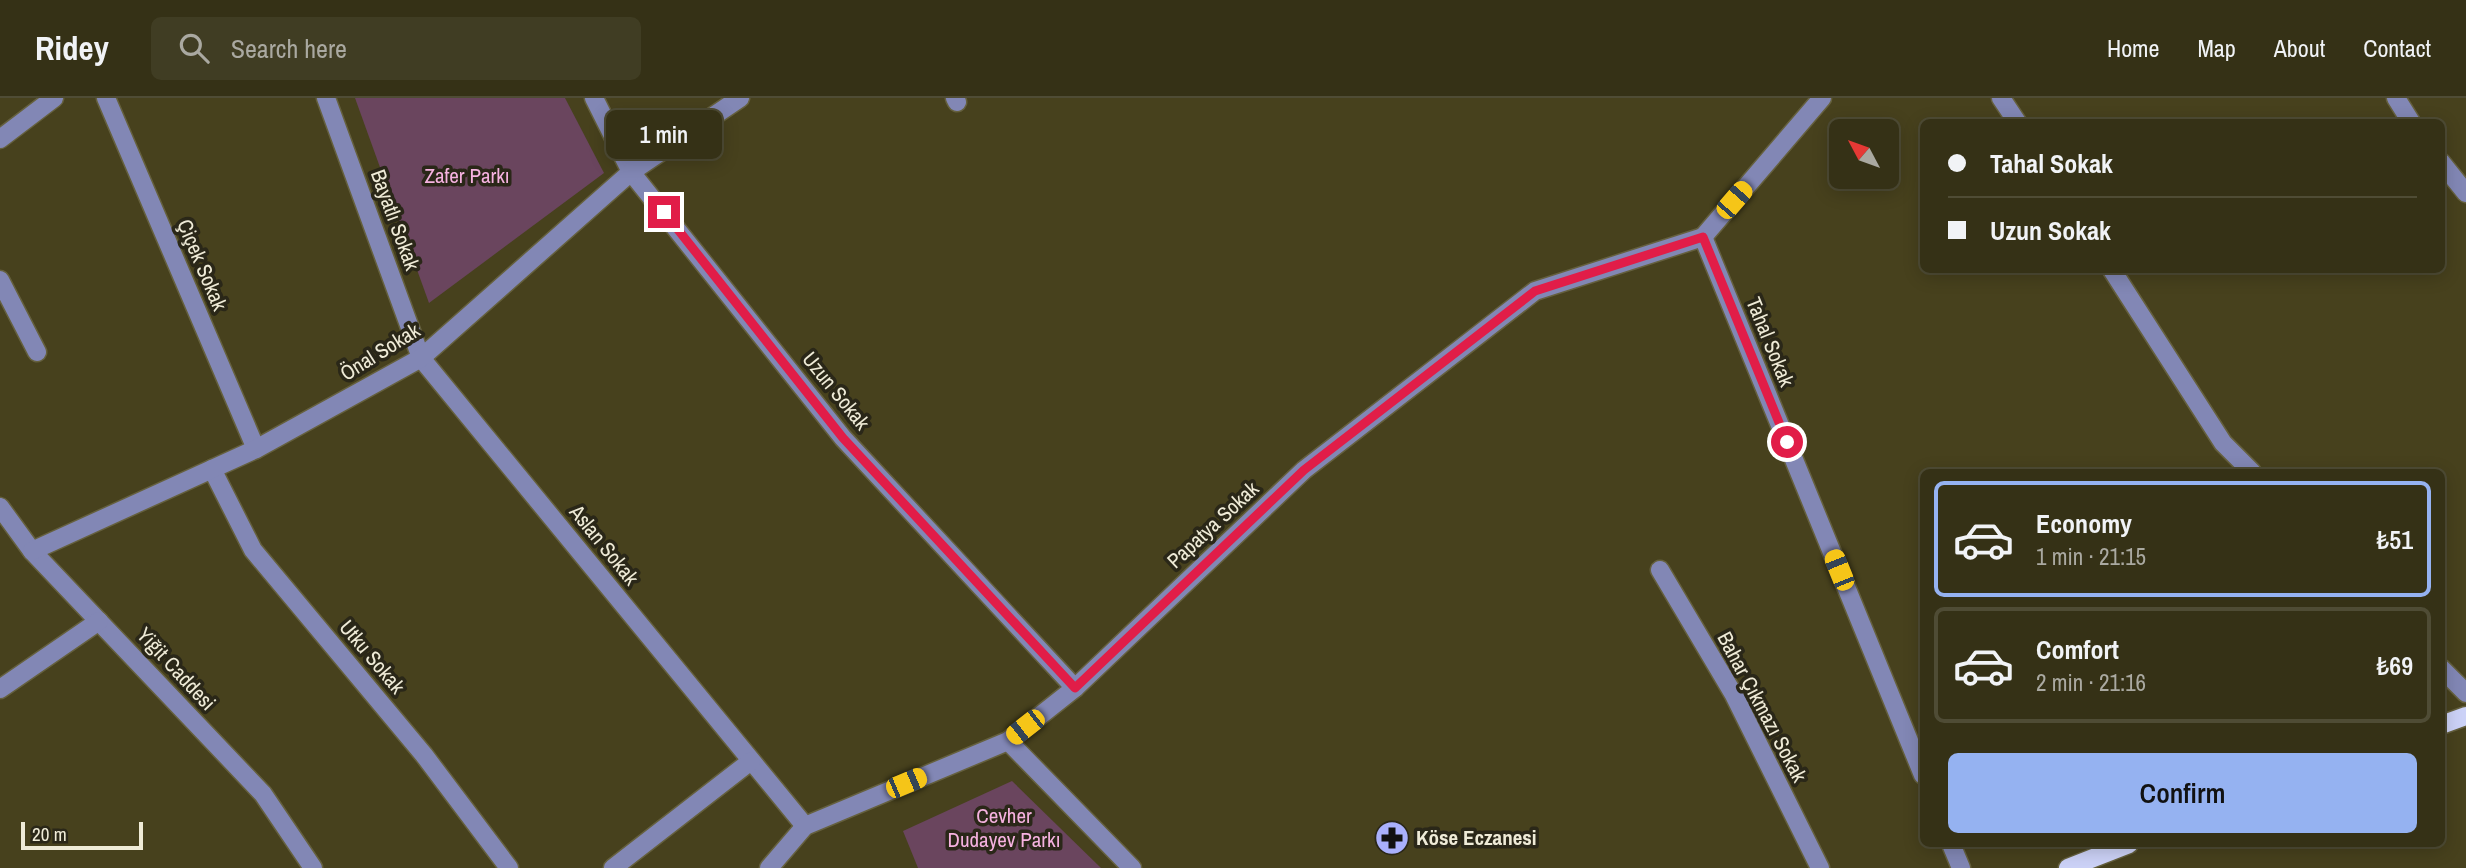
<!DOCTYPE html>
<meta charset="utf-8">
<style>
:root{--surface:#353116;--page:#403d23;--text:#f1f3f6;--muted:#aaa9a1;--line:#4f4c35;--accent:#95b2f1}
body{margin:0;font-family:"Archivo Narrow",sans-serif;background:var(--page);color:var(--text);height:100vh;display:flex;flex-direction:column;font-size:26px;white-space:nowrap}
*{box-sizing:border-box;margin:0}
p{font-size:23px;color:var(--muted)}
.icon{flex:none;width:38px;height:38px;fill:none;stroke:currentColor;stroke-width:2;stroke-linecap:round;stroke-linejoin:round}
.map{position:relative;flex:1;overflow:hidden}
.details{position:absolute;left:1920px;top:371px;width:525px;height:378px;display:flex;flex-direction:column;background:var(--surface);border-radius:10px;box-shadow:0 4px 18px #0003,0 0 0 2px var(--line)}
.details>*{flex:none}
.hud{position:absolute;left:1920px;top:21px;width:525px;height:154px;border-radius:10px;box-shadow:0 4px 18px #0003,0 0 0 2px var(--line);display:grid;align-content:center;height:154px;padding:0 28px;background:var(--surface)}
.needle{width:46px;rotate:311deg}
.tools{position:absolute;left:1829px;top:21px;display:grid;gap:14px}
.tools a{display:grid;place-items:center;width:70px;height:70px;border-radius:10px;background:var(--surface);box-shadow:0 4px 18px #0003,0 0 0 2px var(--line);font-size:35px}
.scale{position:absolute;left:21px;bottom:18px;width:122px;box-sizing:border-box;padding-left:7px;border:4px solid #efebd7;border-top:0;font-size:19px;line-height:24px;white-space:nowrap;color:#efebd7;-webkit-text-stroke:5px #2a2718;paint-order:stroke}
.end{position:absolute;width:32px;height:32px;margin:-16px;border:9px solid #e11d48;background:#fff;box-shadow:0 0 0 4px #fff}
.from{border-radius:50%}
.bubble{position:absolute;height:49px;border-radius:10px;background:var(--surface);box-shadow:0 4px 18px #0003,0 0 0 2px var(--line);font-size:23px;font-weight:600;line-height:49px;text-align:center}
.car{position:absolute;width:21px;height:42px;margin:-21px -10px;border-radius:9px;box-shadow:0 0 5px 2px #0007;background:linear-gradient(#f5c518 24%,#345 0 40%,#f5c518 0 76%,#345 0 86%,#f5c518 0)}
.hud b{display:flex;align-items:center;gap:24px;height:66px;font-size:26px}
.hud b+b{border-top:2px solid var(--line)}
.hud i{width:18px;height:18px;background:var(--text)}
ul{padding:12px 0 0;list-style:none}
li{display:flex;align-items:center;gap:21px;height:116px;margin:0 14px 10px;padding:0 14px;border:4px solid var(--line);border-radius:10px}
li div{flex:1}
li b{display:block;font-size:26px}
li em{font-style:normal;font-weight:600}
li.current{border-color:var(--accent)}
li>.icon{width:63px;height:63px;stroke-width:1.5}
.button{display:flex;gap:14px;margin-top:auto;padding:14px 28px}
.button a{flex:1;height:80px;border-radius:10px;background:var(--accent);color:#111;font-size:28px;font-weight:600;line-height:80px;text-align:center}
header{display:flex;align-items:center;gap:42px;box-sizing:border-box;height:98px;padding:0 35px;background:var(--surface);border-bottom:2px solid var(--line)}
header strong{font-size:33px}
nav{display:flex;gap:38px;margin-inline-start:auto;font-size:24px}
.search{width:490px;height:63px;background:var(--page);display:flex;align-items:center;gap:18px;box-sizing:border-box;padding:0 24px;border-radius:10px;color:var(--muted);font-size:26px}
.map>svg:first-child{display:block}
</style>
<header>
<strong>Ridey</strong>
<div class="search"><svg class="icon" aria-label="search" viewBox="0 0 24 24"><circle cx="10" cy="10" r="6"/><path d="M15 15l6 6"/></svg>Search here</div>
<nav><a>Home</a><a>Map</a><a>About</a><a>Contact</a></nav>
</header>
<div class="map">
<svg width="2466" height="770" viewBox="0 0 2466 770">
<rect width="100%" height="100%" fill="#47411d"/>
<!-- park -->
<g fill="#6a455e">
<path d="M355,0H565L604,75L429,205Z"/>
<path d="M1012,683L1101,770H918L903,733Z"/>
</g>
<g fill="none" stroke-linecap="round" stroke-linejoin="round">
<!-- minor casing -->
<g stroke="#65603e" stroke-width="21">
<g id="minor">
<path d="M106,0L256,351"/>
<path d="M326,0L421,260L805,728"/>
<path d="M594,0L631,74L843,340L1075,590"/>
<path d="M955,0L957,4"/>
<path d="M2001,0L2017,24"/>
<path d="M2396,0L2411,24"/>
<path d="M0,41L54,0"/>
<path d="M2441,64L2466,95"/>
<path d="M1703,139L1923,677"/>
<path d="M1703,139L1822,0"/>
<path d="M2112,172L2223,345L2252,374"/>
<path d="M0,182L37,254"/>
<path d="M212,371L253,452L424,657L509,770"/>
<path d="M0,409L32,453L263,696L313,770"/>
<path d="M32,453L256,351L421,260L631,74L740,0"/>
<path d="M1660,472L1734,597L1820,770"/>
<path d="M2441,570L2466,595"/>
<path d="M0,591L99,523"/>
<path d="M1008,643L1132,770"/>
<path d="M1951,746L1961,770"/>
<path d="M613,770L751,663"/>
<path d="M769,770L805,728L1008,643L1075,590L1304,372L1535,193L1703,139"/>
</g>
</g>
<!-- major casing -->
<g stroke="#65603e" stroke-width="21">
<g id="major">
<path d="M2441,627L2466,618"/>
<path d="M2068,770L2129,746"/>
</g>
</g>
<!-- minor -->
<use href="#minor" stroke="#8287b5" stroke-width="18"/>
<!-- major -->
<use href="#major" stroke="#ccd2f7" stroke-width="18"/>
</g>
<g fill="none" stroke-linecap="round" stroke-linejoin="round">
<!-- route -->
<path stroke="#e11d48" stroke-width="9" d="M664,114L843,340L1075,590L1304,372L1535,193L1703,139L1787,344"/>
</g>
<!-- icons -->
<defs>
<g id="pharmacy-disc" transform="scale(1.75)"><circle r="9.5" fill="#a9b0fc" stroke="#2a2718"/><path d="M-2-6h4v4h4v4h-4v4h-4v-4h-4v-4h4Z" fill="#111"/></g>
</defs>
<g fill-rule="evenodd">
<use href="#pharmacy-disc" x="1392" y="740"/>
</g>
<g text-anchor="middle" stroke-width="7" stroke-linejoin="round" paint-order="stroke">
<!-- park labels -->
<g font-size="21" fill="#f6b2e0" stroke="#2a2718">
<text x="467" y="85">Zafer Parkı</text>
<text x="1004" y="725">Cevher<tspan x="1004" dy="24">Dudayev Parkı</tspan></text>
</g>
<!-- street labels -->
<g font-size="21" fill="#efebd7" stroke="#2a2718">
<text transform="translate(395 122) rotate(70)" y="7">Bayatlı Sokak</text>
<text transform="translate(202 167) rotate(67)" y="7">Çiçek Sokak</text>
<text transform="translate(1770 244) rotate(68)" y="7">Tahal Sokak</text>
<text transform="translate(380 254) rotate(-32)" y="7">Önal Sokak</text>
<text transform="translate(836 293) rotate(51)" y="7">Uzun Sokak</text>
<text transform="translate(1213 427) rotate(-43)" y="7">Papatya Sokak</text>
<text transform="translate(604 447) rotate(51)" y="7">Aslan Sokak</text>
<text transform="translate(372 559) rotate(50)" y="7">Utku Sokak</text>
<text transform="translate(176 571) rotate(47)" y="7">Yiğit Caddesi</text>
<text transform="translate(1762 609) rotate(62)" y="7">Bahar Çıkmazı Sokak</text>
</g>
<!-- poi labels -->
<g font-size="21" font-weight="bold" fill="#efebd7" stroke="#2a2718" text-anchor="start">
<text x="1416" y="747">Köse Eczanesi</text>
</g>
</g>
</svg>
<div class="tools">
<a><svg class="needle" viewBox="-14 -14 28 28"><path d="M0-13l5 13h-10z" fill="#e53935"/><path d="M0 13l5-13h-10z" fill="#aaa9a1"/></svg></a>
</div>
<div class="scale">20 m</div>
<i class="end from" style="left:1787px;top:344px"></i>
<i class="end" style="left:664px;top:114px"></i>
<div class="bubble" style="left:606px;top:12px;width:116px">1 min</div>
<i class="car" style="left:1734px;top:102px;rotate:41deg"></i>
<i class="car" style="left:1839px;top:472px;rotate:338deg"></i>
<i class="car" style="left:1025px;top:629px;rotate:232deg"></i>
<i class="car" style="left:906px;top:685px;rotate:67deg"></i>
<div class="hud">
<b><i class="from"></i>Tahal Sokak</b>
<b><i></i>Uzun Sokak</b>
</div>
<section class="details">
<ul>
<li class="current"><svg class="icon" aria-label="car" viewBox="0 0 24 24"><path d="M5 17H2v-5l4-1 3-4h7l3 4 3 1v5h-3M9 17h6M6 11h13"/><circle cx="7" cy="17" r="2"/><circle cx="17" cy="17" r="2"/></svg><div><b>Economy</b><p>1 min · 21:15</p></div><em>₺51</em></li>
<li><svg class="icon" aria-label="car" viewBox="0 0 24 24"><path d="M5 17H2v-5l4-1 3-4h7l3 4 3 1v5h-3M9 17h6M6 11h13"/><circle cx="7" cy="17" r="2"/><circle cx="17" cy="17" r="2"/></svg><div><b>Comfort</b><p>2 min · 21:16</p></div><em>₺69</em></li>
</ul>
<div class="button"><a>Confirm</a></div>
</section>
</div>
